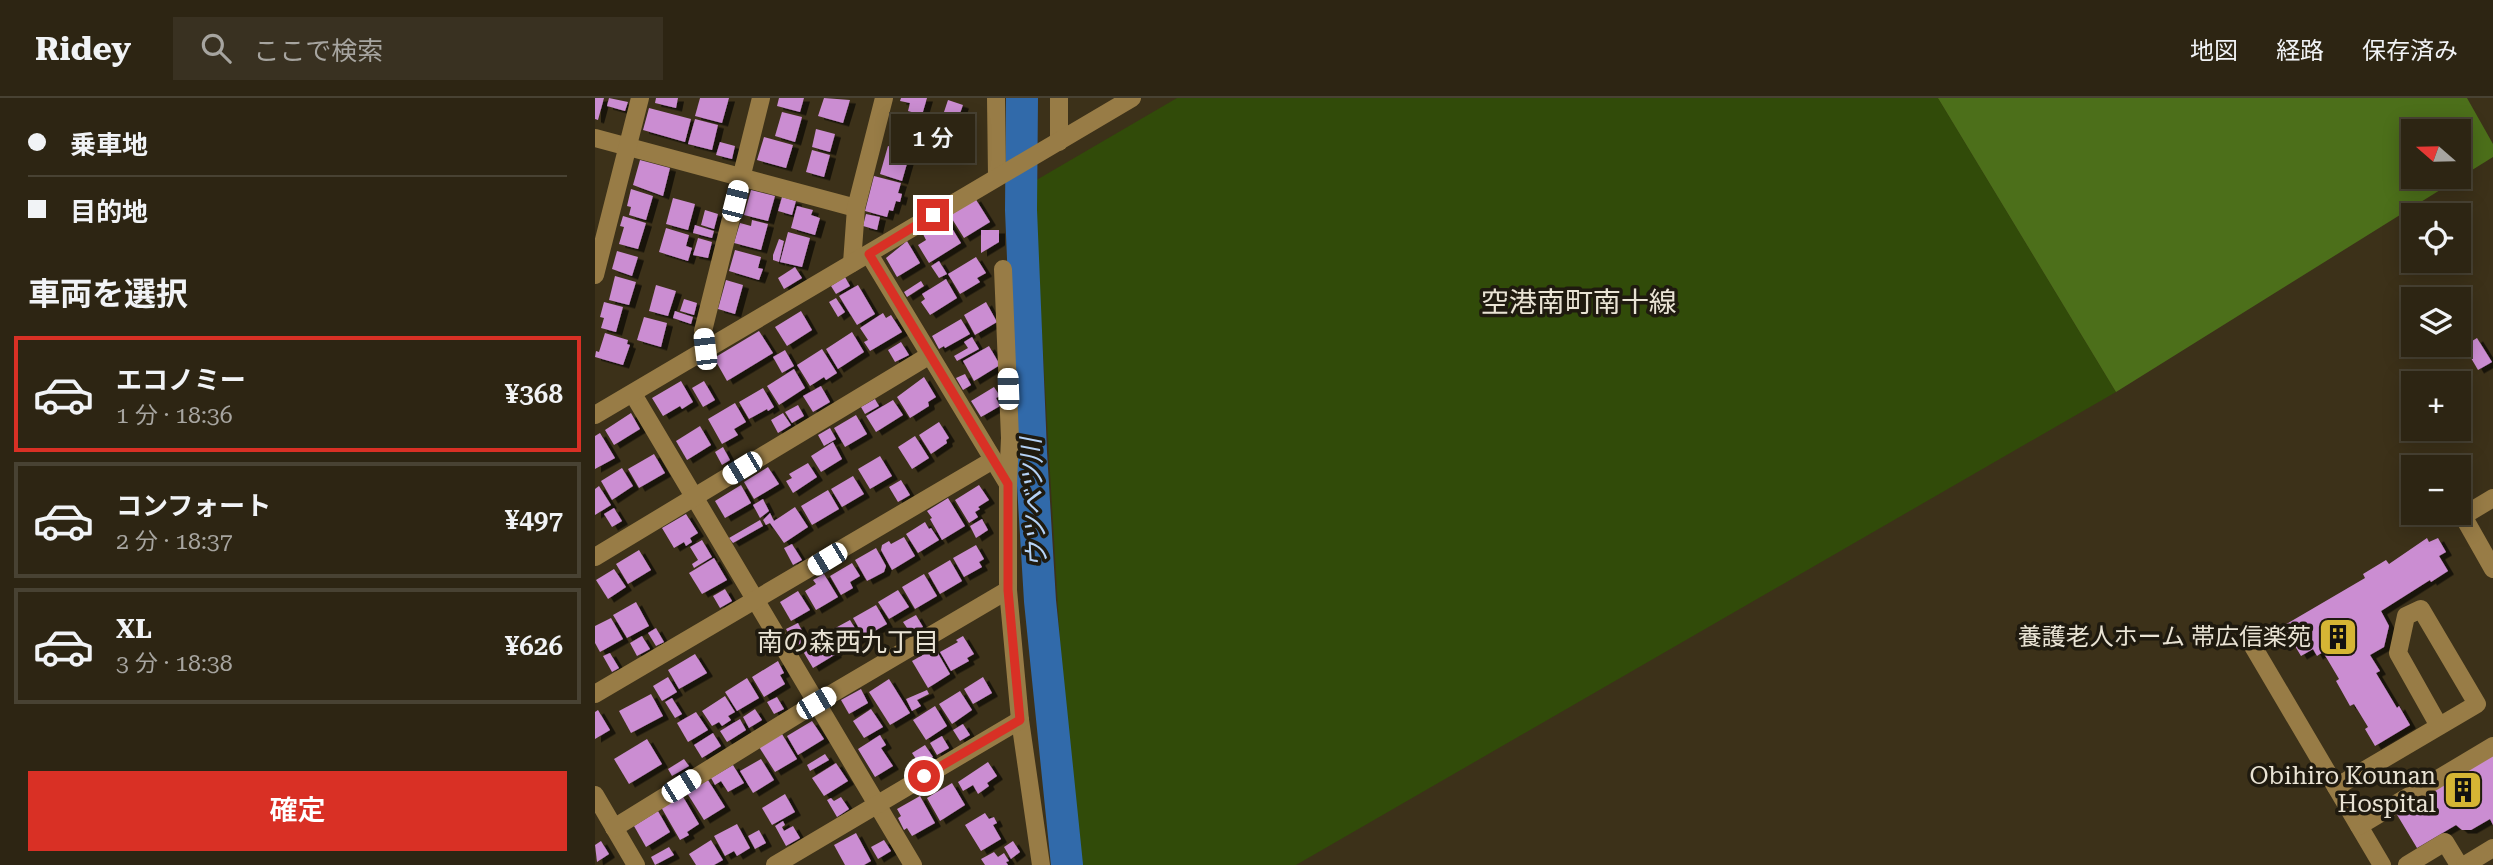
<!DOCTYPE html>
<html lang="ja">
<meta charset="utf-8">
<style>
:root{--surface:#2d2513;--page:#393121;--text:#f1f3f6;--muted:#a7a5a0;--line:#484233;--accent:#d93025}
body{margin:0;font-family:"Roboto Serif","Noto Sans JP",serif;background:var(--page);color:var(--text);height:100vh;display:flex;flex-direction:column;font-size:26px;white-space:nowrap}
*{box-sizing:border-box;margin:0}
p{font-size:23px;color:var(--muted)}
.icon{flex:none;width:38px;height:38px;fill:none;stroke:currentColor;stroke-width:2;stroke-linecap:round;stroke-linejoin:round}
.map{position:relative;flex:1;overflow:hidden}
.details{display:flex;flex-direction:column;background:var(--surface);width:595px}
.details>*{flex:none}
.top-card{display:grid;align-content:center;height:154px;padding:0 28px;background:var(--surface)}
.needle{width:46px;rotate:290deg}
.controls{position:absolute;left:1806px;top:21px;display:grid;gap:14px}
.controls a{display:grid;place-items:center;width:70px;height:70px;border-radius:0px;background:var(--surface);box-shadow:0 4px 18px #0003,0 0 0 2px var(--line);font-size:35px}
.end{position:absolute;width:32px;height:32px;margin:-16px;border:9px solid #d93025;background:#fff;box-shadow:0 0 0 4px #fff}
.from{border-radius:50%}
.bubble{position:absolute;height:49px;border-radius:0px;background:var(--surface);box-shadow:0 4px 18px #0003,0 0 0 2px var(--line);font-size:23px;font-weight:600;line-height:49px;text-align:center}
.car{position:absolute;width:21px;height:42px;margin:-21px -10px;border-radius:9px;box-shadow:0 0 5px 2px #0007;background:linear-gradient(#fff 24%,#345 0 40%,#fff 0 76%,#345 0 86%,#fff 0)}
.top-card b{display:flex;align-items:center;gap:24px;height:66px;font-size:26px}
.top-card b+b{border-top:2px solid var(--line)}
.top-card i{width:18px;height:18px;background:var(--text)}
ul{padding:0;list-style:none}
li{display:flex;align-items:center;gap:21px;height:116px;margin:0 14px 10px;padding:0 14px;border:4px solid var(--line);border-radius:0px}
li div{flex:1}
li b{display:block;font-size:26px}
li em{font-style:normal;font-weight:600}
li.current{border-color:var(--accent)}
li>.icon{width:63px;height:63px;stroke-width:1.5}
h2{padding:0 28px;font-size:32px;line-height:84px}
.cta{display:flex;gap:14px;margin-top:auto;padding:14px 28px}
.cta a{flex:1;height:80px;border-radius:0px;background:var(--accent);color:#fff;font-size:28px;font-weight:600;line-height:80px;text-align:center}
header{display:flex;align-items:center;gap:42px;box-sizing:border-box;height:98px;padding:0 35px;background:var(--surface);border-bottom:2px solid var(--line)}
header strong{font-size:33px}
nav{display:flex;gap:38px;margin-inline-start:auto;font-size:24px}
.search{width:490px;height:63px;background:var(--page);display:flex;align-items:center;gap:18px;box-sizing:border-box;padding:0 24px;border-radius:0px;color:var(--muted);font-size:26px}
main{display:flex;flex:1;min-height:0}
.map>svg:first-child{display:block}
</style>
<header>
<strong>Ridey</strong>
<div class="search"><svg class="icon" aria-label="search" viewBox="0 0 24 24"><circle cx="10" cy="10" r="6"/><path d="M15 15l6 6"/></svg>ここで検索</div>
<nav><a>地図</a><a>経路</a><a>保存済み</a></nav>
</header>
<main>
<section class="details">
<div class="top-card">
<b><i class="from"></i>乗車地</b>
<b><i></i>目的地</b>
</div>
<h2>車両を選択</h2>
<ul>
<li class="current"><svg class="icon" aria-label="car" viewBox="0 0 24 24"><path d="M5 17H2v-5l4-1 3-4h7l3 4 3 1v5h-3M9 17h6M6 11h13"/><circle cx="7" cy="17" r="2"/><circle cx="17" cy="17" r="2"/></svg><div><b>エコノミー</b><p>1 分 · 18:36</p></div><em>¥368</em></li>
<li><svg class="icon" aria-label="car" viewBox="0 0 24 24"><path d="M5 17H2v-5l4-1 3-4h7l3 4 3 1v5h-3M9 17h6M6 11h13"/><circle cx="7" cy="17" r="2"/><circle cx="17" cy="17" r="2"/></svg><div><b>コンフォート</b><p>2 分 · 18:37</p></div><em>¥497</em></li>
<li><svg class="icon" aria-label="car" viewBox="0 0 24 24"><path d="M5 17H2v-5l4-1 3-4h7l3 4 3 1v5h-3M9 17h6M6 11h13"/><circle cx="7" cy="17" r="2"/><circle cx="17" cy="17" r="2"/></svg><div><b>XL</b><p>3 分 · 18:38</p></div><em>¥626</em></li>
</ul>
<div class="cta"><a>確定</a></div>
</section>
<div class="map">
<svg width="1898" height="767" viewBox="0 0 1898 767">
<defs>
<filter id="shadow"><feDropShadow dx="6" dy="3.5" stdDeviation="0" flood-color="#0009"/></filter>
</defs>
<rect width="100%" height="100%" fill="#3c3119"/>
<!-- green -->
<path fill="#314b09" d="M582,0H1343L1521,294L701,767H478L438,84Z"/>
<!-- forest -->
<path fill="#4c6f1a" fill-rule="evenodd" d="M1343,0H1872L1898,46V59L1521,294ZM1818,33H1864V79H1818Z"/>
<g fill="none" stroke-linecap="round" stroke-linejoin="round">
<!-- river -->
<path stroke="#316aaa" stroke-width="32" d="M427,0L426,112L436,354L445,503L472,767"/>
</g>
<!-- building -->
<g fill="#cb8dd2" filter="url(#shadow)">
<path d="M0,0H9L3,22L0,21Z"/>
<path d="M14,0L33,4L30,13L12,8Z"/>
<path d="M61,0H83L81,10L60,5Z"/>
<path d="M105,0H134L127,25L100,18Z"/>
<path d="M184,0H209L205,14L182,8Z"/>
<path d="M229,0L255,2L248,25L223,18Z"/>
<path d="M306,0H332L327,17L313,13L315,5L305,3Z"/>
<path d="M353,2L368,7L364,18L349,14Z"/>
<path d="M54,10L96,21L90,44L48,32Z"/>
<path d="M187,14L207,19L200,44L180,38Z"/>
<path d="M349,16L370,22L368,28L348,22Z"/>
<path d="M306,18L325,24L317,47L299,41L302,32L297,31L301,20L305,22Z"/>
<path d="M332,20L343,22L340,36L329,34Z"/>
<path d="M100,21L123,27L117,52L93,46Z"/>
<path d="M345,25L367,31L360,56L338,49Z"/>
<path d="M221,31L240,36L235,54L217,49Z"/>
<path d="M169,39L198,47L191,70L162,62Z"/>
<path d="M125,44L140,48L137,61L121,57Z"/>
<path d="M293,48L315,55L307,83L285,76Z"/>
<path d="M217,52L235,57L229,79L211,74Z"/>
<path d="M45,62L75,70L68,98L38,87Z"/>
<path d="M279,78L306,85L303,95L307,96L305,104L301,103L298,113L294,112L292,119L270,113Z"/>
<path d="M36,91L58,98L51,122L34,117L36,109L32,108Z"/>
<path d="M156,92L180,98L173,123L149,117Z"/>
<path d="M187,99L201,103L197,117L183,113Z"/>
<path d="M78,100L100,106L93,132L71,126Z"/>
<path d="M380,100L395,124L369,140L354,116Z"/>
<path d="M202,108L218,112L216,117L225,120L220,137L196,130Z"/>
<path d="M110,112L123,116L119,131L106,127Z"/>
<path d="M271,116L285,119L282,132L268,128Z"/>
<path d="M28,118L51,125L43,151L24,146L29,129L25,128Z"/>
<path d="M157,122L173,126L166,152L139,145L145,125L156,128Z"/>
<path d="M352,122L366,145L334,165L323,147L331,142L328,136Z"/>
<path d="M100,127L119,133L117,140L98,135Z"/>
<path d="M71,130L94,137L91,148L97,150L93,163L64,154Z"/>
<path d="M386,132H404V144L386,155Z"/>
<path d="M193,134L215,140L207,169L185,164Z"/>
<path d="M103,140L117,144L113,160L98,157Z"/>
<path d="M184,141L189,143L184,164L178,162V157Z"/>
<path d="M312,143L325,165L302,179L291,160Z"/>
<path d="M140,152L166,159L163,170L168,171L164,182L134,173Z"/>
<path d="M22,153L43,159L37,178L17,171Z"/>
<path d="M381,159L391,175L382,180L385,184L365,196L353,176Z"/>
<path d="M344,163L352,176L344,180L336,168Z"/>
<path d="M200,169L207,180L189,191L183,180Z"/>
<path d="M20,178L41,184L34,207L14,202Z"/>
<path d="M250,179L255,188L241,196L236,188Z"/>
<path d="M351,181L362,200L335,217L326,204L330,201L327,196Z"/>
<path d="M131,182L148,187L140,216L123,211Z"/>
<path d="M326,183L329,188L312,199L309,194Z"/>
<path d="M61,187L81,193L73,218L54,213Z"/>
<path d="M263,187L280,216L262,227L244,198Z"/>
<path d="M241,200L250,214L243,219L234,204Z"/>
<path d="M89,201L102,205L99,217L85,213Z"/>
<path d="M9,204L28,209L21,234L6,230L9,220L5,219Z"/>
<path d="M391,204L402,224L380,237L369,217Z"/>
<path d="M80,213L98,219L96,226L78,220Z"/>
<path d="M206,213L217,232L192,248L180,229Z"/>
<path d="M288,215L291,220L296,217L307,234L275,253L269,244L273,242L265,230Z"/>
<path d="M49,219L72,225L66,249L42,242Z"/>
<path d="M366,221L375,236L350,250L349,248L344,251L337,238Z"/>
<path d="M164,233L178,255L132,283L119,260Z"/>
<path d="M257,234L269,254L243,271L231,251Z"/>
<path d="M10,235L33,242L32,246L35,247L28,267L0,259L1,253L4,254Z"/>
<path d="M377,239L384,251L362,263L359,258L373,250L369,244Z"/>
<path d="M1882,240L1897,264L1883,272L1869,248Z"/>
<path d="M306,244L314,257L300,264L293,252Z"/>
<path d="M394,248L405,267L379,283L368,263Z"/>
<path d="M227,251L242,275L231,282L229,279L215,288L202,267Z"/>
<path d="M190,252L199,268L187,275L178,259Z"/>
<path d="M199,271L210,290L184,307L172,288Z"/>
<path d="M370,276L376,287L368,292L361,280Z"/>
<path d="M329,279L341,299L333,304L334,308L315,320L302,299Z"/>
<path d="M86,283L98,304L87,311L85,308L68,318L57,300Z"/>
<path d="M109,283L120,302L108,309L97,290Z"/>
<path d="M226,288L235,304L218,314L208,298Z"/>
<path d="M399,289L405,298L401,300L405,308L386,319L376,303Z"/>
<path d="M168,290L179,309L173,313L172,311L154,321L144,304Z"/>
<path d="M280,301L284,308L270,316L266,309Z"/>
<path d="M298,302L308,317L281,334L271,318Z"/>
<path d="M140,305L151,324L139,331L143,337L127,346L113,321Z"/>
<path d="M203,307L209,318L197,325L190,314Z"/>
<path d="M36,315L45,331L19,347L10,332Z"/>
<path d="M188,315L196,327L183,335L176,322Z"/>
<path d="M261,317L272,336L250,349L239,330Z"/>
<path d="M344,324L354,340L351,342L352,345L336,356L324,337Z"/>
<path d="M105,328L116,347L92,362L81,343Z"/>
<path d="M235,330L241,341L229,348L223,337Z"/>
<path d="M5,335L20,360L0,371V338Z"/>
<path d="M320,338L334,360L317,371L303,349Z"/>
<path d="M238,344L247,361L226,374L216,358Z"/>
<path d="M128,349L135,362L127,367L120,354Z"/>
<path d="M59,356L70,375L44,390L33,371Z"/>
<path d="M285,358L297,378L275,391L263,371Z"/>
<path d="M213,365L222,379L198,395L191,383L197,380L194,376Z"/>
<path d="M173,369L184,386L159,401L149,384Z"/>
<path d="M27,370L38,388L17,402L6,383Z"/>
<path d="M258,378L269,396L247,409L236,391Z"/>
<path d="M306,382L315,397L303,404L294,389Z"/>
<path d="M146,387L156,405L130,420L120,403Z"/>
<path d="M384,387L394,402L383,409L385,411L380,414L383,419L374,425L360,402Z"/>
<path d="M4,388L16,407L0,417V391Z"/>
<path d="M233,392L244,411L217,427L206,408Z"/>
<path d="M353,400L370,428L347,442L335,421L337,420L332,413Z"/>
<path d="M168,401L174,413L165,420L158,407Z"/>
<path d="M200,409L213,429L189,445L175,425L171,427L168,422L175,415L179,423Z"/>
<path d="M19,410L27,423L17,429L9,416Z"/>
<path d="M91,416L103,435L95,440L97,444L91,448L89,444L79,450L67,430Z"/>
<path d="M387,421L393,432L381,440L375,428Z"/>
<path d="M165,422L168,428L138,445L134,440Z"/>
<path d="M330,424L334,431L336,430L344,442L323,455L311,436Z"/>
<path d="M309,439L320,458L297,472L286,452L287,447L294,443L296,446Z"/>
<path d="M1832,440L1834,444L1843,440L1851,454L1844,458L1853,473L1836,484L1835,482L1786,513L1794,528L1789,549L1775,557L1785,573L1781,575L1802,610L1804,608L1815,627L1780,648L1770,631L1773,629L1759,606L1755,608L1741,583L1744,581L1728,554L1722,558L1718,551L1706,558L1688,528L1770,480L1768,476L1791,462L1794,466Z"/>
<path d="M107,442L117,459L99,470L97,466L103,462L95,449Z"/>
<path d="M197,446L207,462L198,467L189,450Z"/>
<path d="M381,447L389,461L384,464L387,469L369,479L358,460Z"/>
<path d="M281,450L291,468L289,474L272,483L260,462Z"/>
<path d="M44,452L56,472L33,486L21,466Z"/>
<path d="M119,460L132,482L107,496L94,475Z"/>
<path d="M355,462L367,483L345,496L333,475Z"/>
<path d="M257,465L265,478L255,484L258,490L246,497L235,478Z"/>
<path d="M19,471L31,489L13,501L1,482Z"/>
<path d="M229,476L243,499L221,512L210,493L221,486L218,482Z"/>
<path d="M329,476L342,498L320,511L307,489Z"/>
<path d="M130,491L137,503L125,510L118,498Z"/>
<path d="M303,492L314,509L294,521L283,504Z"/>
<path d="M203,493L215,512L196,523L185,504Z"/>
<path d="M41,504L54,528L32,540L18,517Z"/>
<path d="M281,507L292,526L269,539L258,520Z"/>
<path d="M321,517L328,529L316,536L308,524Z"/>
<path d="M16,520L28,541L5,554L0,545V528Z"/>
<path d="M255,522L266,540L243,553L233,534Z"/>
<path d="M203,525L212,542L201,548L191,531Z"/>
<path d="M61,530L69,544L61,548L53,535Z"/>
<path d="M229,536L241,556L218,570L206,550Z"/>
<path d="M47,538L55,551L42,558L35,545Z"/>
<path d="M368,538L379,556L372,560L374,563L356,573L345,554L363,544L361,542Z"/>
<path d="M340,550L355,576L333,590L317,563Z"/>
<path d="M15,555L24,570L17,574L8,558Z"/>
<path d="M100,556L112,575L84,591L73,572Z"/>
<path d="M183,563L189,575L185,577L190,586L169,599L157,579Z"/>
<path d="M73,579L82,594L67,603L58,588Z"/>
<path d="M388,579L397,595L378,606L369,591Z"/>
<path d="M152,580L164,600L142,613L130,594Z"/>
<path d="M294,581L315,615L295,627L274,594Z"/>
<path d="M266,591L273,605L254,616L246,602Z"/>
<path d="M332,592L334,596L322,602L326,608L317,613L311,601Z"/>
<path d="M365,593L377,612L357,626L344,606Z"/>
<path d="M56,596L68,618L36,635L24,613Z"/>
<path d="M130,598L140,614L133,618L136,622L127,628L124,624L117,628L107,613Z"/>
<path d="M182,599L189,611L179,616L172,604Z"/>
<path d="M77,600L87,616L80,620L70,604Z"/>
<path d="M340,608L352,628L331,642L318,622Z"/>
<path d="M160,611L167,622L154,630L148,619Z"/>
<path d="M276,611L288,629L269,640L258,623Z"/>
<path d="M3,612L15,632L0,641V614Z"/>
<path d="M101,614L113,632L93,644L82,625Z"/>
<path d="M145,621L151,632L132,644L125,633Z"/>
<path d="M217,623L229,641L203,657L192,638Z"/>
<path d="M368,626L375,637L365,643L358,632Z"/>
<path d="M118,635L126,648L107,660L99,647Z"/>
<path d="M187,636L202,661L180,674L164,649Z"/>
<path d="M285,637L291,647L286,650L298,668L280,679L263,651Z"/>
<path d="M347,638L354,650L342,657L335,645Z"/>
<path d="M52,641L67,666L34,686L19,661Z"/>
<path d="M330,647L338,659L325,667L317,655Z"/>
<path d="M1898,653V727L1895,721L1876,732H1867L1861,727L1822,750L1801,715Z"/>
<path d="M230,656L234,662L215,673L212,667Z"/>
<path d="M89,661L94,668L77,678L73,671Z"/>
<path d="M166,661L179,682L158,695L145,673Z"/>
<path d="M393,664L402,678L392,685L394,688L383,696L378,687L368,693L363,684Z"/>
<path d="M241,665L253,683L229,698L217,680Z"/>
<path d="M138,667L149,685L133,694L126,683L120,687L116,680Z"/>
<path d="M113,682L130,709L109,722L92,695Z"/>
<path d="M357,685L370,707L345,723L332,700Z"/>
<path d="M190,696L200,714L177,727L167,710Z"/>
<path d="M87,697L104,726L92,734L94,737L85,742L66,709Z"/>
<path d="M325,698L340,725L317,738L312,730L309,732L303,720L306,718L302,711Z"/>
<path d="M246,699L254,711L242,719L232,702L236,700L239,703Z"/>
<path d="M63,713L75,734L51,749L39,728Z"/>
<path d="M390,715L394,721L399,719L402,725L398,727L406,741L386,753L370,727Z"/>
<path d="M188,723L190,727L187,729L189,733L198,728L205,740L191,748L180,728Z"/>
<path d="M142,726L155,750L142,758L139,753L130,758L119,738Z"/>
<path d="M164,732L171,745L160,751L153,738Z"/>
<path d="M261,735L276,763L269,767H250L239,747Z"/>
<path d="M116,742L128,762L119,767H101L94,756Z"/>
<path d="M289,742L296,753L283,761L276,749Z"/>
<path d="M6,743L14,756L2,764L0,747Z"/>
<path d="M418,743L425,754L416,761L409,749Z"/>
<path d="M74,749L79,757L60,767L56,759Z"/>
<path d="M399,754L403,759L409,755L414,763L411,764L413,767H390L386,761Z"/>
</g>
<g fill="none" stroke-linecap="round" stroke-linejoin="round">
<!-- minor -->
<g stroke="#987c46" stroke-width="18">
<path d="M401,0L402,79"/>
<path d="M0,40L261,110"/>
<path d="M464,44V0"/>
<path d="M274,156L413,386V492L425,622L446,767"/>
<path d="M257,165L261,110L289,0"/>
<path d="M408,171L415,340L413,386"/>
<path d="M0,177L45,0"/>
<path d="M110,251L108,233L166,0"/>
<path d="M38,296L318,767"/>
<path d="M0,317L537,0"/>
<path d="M1898,400L1868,418L1898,471"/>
<path d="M0,459L335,257"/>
<path d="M1656,545L1787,767"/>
<path d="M0,596L398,362"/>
<path d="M1741,689L1882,606L1826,511L1811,518L1803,555L1844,628"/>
<path d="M0,697L41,767"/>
<path d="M1764,728L1898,648"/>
<path d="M19,730L221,605L413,492"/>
<path d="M180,767L425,622"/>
<path d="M1812,767L1850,744L1864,767"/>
<path d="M1870,767L1898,750"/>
</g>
</g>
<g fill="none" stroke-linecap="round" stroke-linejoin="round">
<!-- route -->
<path stroke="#d93025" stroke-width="9" d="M329,678L425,622L413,492V386L274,156L338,117"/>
</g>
<!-- icons -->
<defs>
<g id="building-square" transform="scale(2.0125)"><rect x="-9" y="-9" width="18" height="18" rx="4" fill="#d5b534" stroke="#1f1a0f"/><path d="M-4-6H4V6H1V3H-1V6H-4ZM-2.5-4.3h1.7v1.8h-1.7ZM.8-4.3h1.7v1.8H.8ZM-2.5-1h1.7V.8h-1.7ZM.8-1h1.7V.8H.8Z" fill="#111"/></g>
</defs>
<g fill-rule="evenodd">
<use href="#building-square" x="1743" y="539"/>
<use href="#building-square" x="1868" y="692"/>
</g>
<g text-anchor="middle" stroke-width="7" stroke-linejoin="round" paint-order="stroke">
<!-- poi labels -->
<g font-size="24" fill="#e9e3d4" stroke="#1f1a0f" text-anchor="end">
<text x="1716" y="547">養護老人ホーム 帯広信楽苑</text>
<text x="1841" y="686">Obihiro Kounan<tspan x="1841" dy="28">Hospital</tspan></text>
</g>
<!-- water labels -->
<g font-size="26" font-style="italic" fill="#b5d2f6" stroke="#1f1a0f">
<text transform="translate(439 405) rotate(-93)" y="9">ウツベツ川</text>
</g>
<!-- neighbourhood labels -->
<g font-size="26" fill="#e9e3d4" stroke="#1f1a0f">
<text x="253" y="553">南の森西九丁目</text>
</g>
<!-- quarter labels -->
<g font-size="28" fill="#e9e3d4" stroke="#1f1a0f">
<text x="984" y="214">空港南町南十線</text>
</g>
</g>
</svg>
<div class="controls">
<a><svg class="needle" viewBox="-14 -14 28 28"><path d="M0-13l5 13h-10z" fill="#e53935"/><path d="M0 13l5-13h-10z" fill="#a7a5a0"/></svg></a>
<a><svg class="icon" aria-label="locate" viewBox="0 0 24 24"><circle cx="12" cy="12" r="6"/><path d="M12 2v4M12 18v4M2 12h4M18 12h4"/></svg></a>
<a><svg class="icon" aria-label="layers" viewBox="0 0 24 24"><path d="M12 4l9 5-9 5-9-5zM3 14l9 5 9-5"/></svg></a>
<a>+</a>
<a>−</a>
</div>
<i class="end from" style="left:329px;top:678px"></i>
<i class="end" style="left:338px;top:117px"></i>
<div class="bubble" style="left:296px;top:16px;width:84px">1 分</div>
<i class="car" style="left:140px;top:103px;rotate:14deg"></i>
<i class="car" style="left:110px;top:251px;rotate:353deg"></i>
<i class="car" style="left:413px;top:291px;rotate:358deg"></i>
<i class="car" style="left:147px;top:370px;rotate:239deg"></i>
<i class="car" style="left:232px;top:461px;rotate:239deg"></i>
<i class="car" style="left:221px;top:605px;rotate:60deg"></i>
<i class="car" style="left:86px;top:688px;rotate:58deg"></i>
</div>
</main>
